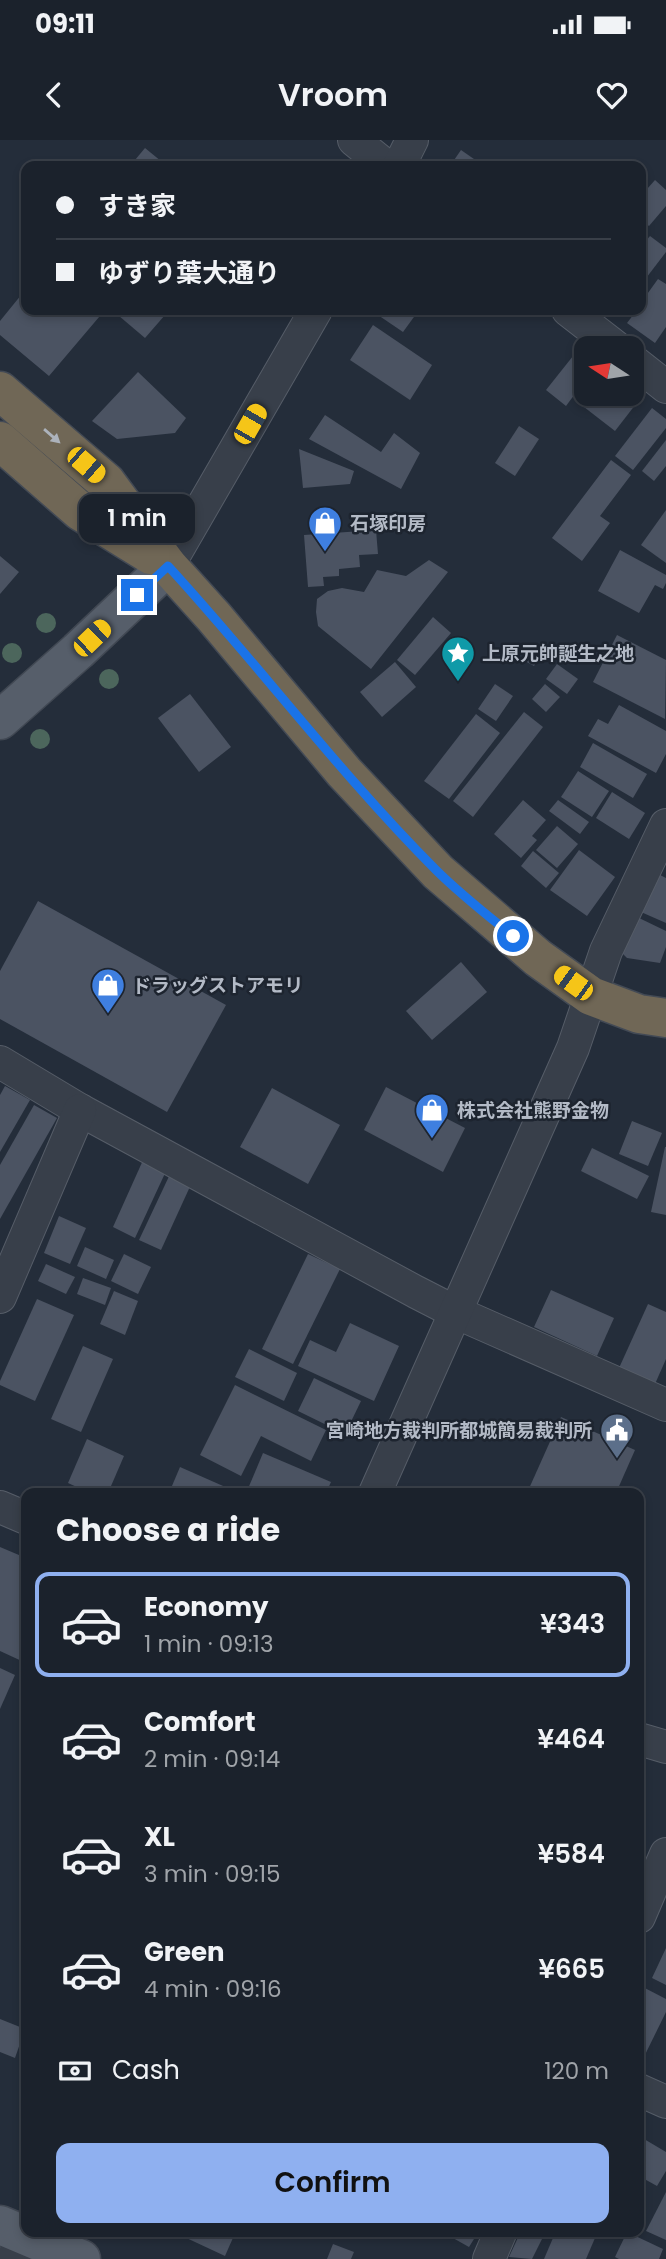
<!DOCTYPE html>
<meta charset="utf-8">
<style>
:root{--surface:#1b222c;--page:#282f38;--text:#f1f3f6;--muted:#a0a4a9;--line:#393f48;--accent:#8fb0f0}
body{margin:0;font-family:Poppins,"Noto Sans JP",sans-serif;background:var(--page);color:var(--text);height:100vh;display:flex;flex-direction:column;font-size:26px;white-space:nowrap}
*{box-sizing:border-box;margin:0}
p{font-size:23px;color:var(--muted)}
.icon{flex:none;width:38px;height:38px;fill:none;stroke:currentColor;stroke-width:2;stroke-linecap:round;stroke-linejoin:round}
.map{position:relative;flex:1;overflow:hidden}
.side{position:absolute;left:21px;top:1348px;width:623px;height:749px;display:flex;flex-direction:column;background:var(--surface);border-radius:14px;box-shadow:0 4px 10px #0003,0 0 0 2px var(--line)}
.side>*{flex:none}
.banner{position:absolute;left:21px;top:21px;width:625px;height:154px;border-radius:14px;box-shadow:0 4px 10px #0003,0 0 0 2px var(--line);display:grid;align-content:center;height:154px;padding:0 35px;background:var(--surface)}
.needle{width:46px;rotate:282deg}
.fabs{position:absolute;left:574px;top:196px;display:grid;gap:14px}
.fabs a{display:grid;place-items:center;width:70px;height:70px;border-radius:14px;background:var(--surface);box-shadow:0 4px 10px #0003,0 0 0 2px var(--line);font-size:35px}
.end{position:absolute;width:32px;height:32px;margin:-16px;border:9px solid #1a73e8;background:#fff;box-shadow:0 0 0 4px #fff}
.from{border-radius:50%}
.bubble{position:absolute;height:49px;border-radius:14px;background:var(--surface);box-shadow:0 4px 10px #0003,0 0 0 2px var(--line);font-size:23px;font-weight:600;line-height:49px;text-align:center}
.car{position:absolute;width:21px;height:42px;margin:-21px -10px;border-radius:9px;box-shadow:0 0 5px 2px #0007;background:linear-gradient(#f5c518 24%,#345 0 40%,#f5c518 0 76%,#345 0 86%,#f5c518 0)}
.banner b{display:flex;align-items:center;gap:24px;height:66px;font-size:26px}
.banner b+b{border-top:2px solid var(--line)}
.banner i{width:18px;height:18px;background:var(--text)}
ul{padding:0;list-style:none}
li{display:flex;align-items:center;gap:21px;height:105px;margin:0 14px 10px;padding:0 21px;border:4px solid transparent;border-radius:14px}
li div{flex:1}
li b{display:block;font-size:26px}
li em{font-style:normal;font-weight:600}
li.on{border-color:var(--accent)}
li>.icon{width:63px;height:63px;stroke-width:1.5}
h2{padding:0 35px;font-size:32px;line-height:84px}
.pay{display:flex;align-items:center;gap:18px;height:77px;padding:0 35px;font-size:26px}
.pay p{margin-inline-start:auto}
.action{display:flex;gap:14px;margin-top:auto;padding:14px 35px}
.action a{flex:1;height:80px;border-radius:14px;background:var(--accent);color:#111;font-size:28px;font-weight:600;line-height:80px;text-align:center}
.status{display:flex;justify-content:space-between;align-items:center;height:49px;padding:0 35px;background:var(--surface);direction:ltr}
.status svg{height:19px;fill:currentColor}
header{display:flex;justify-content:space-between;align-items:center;height:91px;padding:0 35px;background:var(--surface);font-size:32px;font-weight:600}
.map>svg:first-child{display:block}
</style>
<div class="status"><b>09:11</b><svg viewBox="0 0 49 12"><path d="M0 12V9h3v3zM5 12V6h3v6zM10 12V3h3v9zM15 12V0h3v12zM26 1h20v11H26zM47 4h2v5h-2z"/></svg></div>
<header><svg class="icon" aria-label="back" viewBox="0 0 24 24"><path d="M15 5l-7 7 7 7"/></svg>Vroom<svg class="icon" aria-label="heart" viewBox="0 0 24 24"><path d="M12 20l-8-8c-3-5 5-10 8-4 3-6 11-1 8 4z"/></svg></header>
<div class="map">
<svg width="666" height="2119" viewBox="0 0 666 2119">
<rect width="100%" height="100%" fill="#242d3a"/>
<!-- building -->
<g fill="#4b5362">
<path d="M145,8L167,26H130Z"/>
<path d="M461,10L484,26H450Z"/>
<path d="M655,40L666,50V66L649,86L640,79V57Z"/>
<path d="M650,96L666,108V112L640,146V108Z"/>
<path d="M658,139L666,144V187L655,203L627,183L637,170H640V164Z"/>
<path d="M26,149V170H105L49,236L0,195V181Z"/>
<path d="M112,170H159L165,175L145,198Z"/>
<path d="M377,170H419L403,192L375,173Z"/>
<path d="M373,185L432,225L410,260L350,220Z"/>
<path d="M577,211L586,219V239L566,266L546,250Z"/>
<path d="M138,232L186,278L175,293L117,299L92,281Z"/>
<path d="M595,254H631L639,260L615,291L584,267Z"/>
<path d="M652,268L666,279V288L633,330L615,316Z"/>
<path d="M325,275L381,312L394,293L420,313L401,349L309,299Z"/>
<path d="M519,286L539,299L515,336L495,323Z"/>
<path d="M666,300V326L654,341L642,331Z"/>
<path d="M299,309L354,331L350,344L303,348Z"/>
<path d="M611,320L631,335L600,376L610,383L582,421L552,398Z"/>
<path d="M666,370V423L641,405Z"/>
<path d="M376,390L378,414L359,415L360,427L339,429V436L323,437L324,446L308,447L304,395Z"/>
<path d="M620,410L666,435V443L663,449L655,445L639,473L598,451Z"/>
<path d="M0,416L19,432L0,454Z"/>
<path d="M429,420L448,432L371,529L318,486L316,472L317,459L328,451L342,448L364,452L377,430L406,436Z"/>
<path d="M433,477L451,493L415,535L397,520Z"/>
<path d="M617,495L666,520L665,579L593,542Z"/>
<path d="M531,504L543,511L534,526L523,520Z"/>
<path d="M395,522L416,547L382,577L360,552Z"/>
<path d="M557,524L578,539L567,554L546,539Z"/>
<path d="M495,544L513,556L496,581L478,569Z"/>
<path d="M545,544L560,557L546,572L532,559Z"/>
<path d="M190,554L231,607L199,632L158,578Z"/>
<path d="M619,565L666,591V614L656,633L588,596L598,579L608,584Z"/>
<path d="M524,572L543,587L473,677L453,661Z"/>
<path d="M476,574L500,593L449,659L424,641Z"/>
<path d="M593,603L647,634L633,658L580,627Z"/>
<path d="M578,631L609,651L592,677L561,657Z"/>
<path d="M612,652L645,673L629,699L596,678Z"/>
<path d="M523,660L546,680L532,696L537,700L521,718L494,694Z"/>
<path d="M558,660L589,682L580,694L549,671Z"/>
<path d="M557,686L578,704L557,728L536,710Z"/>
<path d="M579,710L615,737L587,776L550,750Z"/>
<path d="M533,711L559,733L546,748L521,726Z"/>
<path d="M658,734L666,738V783L641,772Z"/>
<path d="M38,761L226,865L167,972L0,879V831Z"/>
<path d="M637,777L666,791V807L660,823L627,818L620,811Z"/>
<path d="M461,822L487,852L432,900L406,871Z"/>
<path d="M5,946L30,960L0,1012V955Z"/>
<path d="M386,947L465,988L443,1032L364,990Z"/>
<path d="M272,948L340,985L308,1044L240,1007Z"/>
<path d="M34,965L57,978L0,1079V1025Z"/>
<path d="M632,981L662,993L648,1026L619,1014Z"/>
<path d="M665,1007H666V1075L651,1072Z"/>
<path d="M592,1008L649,1036L637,1059L581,1031Z"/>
<path d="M144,1018L167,1029L135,1098L113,1087Z"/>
<path d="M172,1030L193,1040L161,1110L139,1100Z"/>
<path d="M59,1076L86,1088L70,1124L44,1113Z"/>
<path d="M85,1107L114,1120L106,1139L77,1126Z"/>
<path d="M124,1114L151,1127L138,1154L111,1141Z"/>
<path d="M308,1114L340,1129L293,1224L262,1209Z"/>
<path d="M46,1124L75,1137L66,1154L38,1141Z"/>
<path d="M83,1138L111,1148L105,1165L77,1154Z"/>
<path d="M551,1150L614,1178L597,1216L534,1187Z"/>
<path d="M114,1151L138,1161L125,1195L100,1184Z"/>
<path d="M37,1159L74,1175L35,1261L0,1245V1241Z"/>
<path d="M648,1164L666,1172V1219L655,1244L619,1228Z"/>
<path d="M350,1183L399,1206L374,1261L298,1226L310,1200L336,1212Z"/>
<path d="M83,1206L113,1219L81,1292L51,1279Z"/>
<path d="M249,1209L297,1233L284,1261L235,1237Z"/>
<path d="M314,1238L361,1261L345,1294L298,1271Z"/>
<path d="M235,1245L326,1290L311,1321L261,1296L241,1336L200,1315Z"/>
<path d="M561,1277L635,1310L616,1353H527Z"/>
<path d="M87,1299L124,1316L108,1353H90L68,1343Z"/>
<path d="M263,1313L331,1342L326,1353L247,1351Z"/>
<path d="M180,1327L239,1353H169Z"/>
<path d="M0,1407L26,1418V1523L0,1511Z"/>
<path d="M0,1528L15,1535L0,1569Z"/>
<path d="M666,1808V1845L652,1838Z"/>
<path d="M639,1845L666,1859V1872L639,1927Z"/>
<path d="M0,1879L25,1889L15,1918L0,1912Z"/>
<path d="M639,1996L666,2012V2031L657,2046L639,2036Z"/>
<path d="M666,2052V2100L646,2091Z"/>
<path d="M182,2091H236L225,2116L180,2095Z"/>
<path d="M445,2091H479L469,2107L444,2093Z"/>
<path d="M521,2091H546L532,2119L509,2117Z"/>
<path d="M556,2091H598L586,2119H544Z"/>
<path d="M627,2092L663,2109L659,2119H619L615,2117Z"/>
<path d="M333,2104L354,2112L351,2119H327Z"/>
</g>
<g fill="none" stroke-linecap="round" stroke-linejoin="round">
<!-- minor casing -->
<g stroke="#565d68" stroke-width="34">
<g id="minor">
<path d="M354,0L386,26"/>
<path d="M399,26L412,0"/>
<path d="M568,170L617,208"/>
<path d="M632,220L666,247"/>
<path d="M168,426L316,170"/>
<path d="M0,922L80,970L416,1152L455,1172L666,1265"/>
<path d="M0,1157L80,970"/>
<path d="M375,1353L573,908L606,811L666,685"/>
<path d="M0,1367L26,1378"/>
<path d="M639,1599L666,1607"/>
<path d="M639,1777L666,1714"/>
<path d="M639,1950L666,1962"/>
<path d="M13,2119L26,2086"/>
<path d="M489,2119L501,2091"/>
</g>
</g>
<!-- major casing -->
<g stroke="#414853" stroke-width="41">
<g id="major">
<path d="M0,580L78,511L168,426"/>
<path d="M0,2085L81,2119"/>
</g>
</g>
<!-- highway casing -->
<g stroke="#434a55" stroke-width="41">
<g id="highway">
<path d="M0,251L106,342L168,426L214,477L344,632L438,732L538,818L591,856L639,874L666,878"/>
<path d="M0,301L80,371L151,415"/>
</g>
</g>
<!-- minor -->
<use href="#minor" stroke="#383f4a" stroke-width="32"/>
<!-- major -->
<use href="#major" stroke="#565e6a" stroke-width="38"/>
<!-- highway -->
<use href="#highway" stroke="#706756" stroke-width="38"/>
</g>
<!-- trees -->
<g fill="#4c665c">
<circle cx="46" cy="483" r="10"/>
<circle cx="12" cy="513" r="10"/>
<circle cx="109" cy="539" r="10"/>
<circle cx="40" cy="599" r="10"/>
</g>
<!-- one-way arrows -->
<defs><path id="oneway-solid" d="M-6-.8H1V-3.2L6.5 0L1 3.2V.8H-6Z" transform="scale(1.75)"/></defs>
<use fill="#acb2bb" href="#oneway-solid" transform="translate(52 296) rotate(41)"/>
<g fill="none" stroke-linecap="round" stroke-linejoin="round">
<!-- route -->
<path stroke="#1a73e8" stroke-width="9" d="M137,455L168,426C259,525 340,634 436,730C460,754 487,775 513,796"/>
</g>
<!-- icons -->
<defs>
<g id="shop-pin" transform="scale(1.75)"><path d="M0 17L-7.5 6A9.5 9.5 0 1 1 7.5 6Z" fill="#3f7fe0" stroke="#1d242f"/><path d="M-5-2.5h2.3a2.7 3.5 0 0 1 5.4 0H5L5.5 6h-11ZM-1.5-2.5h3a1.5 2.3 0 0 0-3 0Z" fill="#fff"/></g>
<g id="sight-pin" transform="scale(1.75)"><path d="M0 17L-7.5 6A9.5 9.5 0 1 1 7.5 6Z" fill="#0f9aa8" stroke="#1d242f"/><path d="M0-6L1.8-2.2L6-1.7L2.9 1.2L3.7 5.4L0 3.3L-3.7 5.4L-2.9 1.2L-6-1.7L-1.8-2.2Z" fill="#fff"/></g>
<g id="civic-pin" transform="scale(1.75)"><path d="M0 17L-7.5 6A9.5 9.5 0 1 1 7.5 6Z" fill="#5c6f8a" stroke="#1d242f"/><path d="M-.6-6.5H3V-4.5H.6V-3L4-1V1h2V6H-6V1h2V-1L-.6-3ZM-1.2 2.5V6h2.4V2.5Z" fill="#fff"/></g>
</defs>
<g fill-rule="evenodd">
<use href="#shop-pin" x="325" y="383"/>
<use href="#sight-pin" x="458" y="513"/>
<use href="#shop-pin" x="108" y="845"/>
<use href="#shop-pin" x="432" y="970"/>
<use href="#civic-pin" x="617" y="1290"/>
</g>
<g text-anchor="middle" stroke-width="5" stroke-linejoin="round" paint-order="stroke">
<!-- poi labels -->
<g font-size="19" font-weight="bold" fill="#b3bac6" stroke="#1d242f" text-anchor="start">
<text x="350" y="390">石塚印房</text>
<text x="482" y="520">上原元帥誕生之地</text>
<text x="132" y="852">ドラッグストアモリ</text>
<text x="457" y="977">株式会社熊野金物</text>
<text x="592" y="1297" text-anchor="end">宮崎地方裁判所都城簡易裁判所</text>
</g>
</g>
</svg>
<div class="fabs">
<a><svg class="needle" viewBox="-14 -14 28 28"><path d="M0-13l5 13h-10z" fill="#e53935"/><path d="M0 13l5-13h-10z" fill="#a0a4a9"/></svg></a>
</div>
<i class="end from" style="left:513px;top:796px"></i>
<i class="end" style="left:137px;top:455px"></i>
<div class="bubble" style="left:79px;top:354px;width:116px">1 min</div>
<i class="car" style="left:250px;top:284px;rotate:30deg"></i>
<i class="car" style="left:86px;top:325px;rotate:131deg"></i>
<i class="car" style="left:92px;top:498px;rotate:46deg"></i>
<i class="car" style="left:573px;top:843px;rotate:306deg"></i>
<div class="banner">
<b><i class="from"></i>すき家</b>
<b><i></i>ゆずり葉大通り</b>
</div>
<section class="side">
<h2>Choose a ride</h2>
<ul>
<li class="on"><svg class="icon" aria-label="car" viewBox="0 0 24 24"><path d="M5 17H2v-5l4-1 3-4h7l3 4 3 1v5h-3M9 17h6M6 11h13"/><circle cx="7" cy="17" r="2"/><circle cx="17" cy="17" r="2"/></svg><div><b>Economy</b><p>1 min · 09:13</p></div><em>¥343</em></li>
<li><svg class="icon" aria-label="car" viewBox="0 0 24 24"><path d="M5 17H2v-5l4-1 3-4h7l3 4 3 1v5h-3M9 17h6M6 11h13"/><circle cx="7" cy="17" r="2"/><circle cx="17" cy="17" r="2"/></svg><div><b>Comfort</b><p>2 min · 09:14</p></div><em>¥464</em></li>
<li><svg class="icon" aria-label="car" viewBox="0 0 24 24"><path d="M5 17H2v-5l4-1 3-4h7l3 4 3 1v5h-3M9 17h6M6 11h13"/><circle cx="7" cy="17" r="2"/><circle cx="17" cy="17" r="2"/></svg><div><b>XL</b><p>3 min · 09:15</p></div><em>¥584</em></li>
<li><svg class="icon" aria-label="car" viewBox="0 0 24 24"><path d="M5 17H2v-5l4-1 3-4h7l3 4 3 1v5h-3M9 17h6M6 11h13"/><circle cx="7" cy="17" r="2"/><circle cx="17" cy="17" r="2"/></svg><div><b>Green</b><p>4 min · 09:16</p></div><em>¥665</em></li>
</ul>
<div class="pay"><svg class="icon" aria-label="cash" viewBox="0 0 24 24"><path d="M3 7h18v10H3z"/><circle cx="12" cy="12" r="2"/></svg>Cash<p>120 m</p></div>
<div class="action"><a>Confirm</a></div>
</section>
</div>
